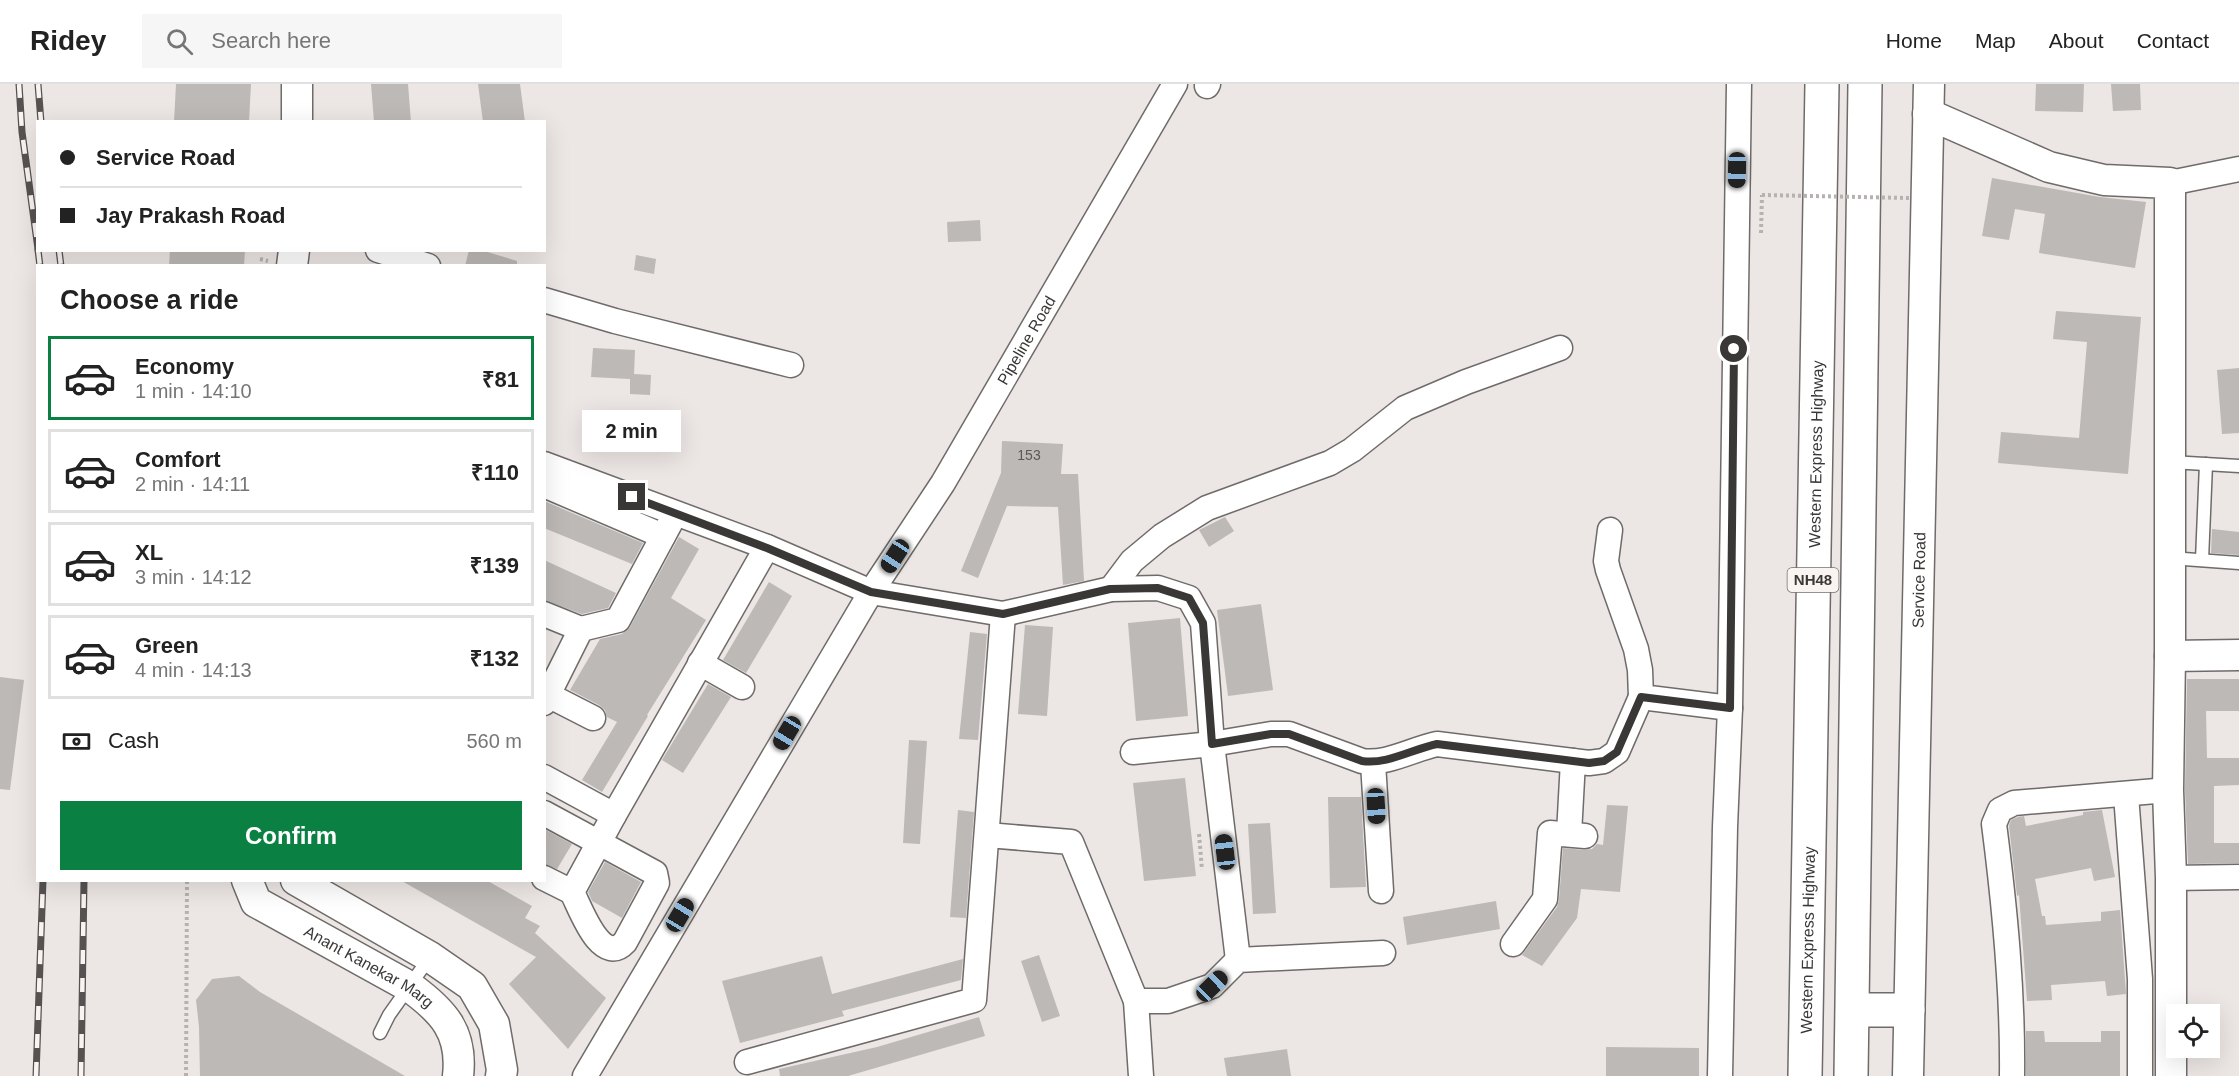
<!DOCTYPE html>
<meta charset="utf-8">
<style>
:root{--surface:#fff;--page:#f6f6f6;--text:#222;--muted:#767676;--line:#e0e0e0;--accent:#0b8043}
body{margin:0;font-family:Helvetica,sans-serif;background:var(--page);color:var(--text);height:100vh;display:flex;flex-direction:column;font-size:22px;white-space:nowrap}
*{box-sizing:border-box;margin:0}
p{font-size:20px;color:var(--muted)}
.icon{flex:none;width:33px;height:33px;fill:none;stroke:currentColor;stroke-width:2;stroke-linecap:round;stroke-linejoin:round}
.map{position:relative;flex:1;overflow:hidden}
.sheet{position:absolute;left:36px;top:180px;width:510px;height:618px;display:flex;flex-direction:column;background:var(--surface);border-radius:0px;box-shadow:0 6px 24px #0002}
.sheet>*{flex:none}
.top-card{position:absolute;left:36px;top:36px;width:510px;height:132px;border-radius:0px;box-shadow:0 6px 24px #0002;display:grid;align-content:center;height:132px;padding:0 24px;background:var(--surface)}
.fabs{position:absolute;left:2166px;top:920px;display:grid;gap:12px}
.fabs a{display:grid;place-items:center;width:54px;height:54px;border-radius:0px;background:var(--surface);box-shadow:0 6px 24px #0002;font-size:30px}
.end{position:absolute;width:27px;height:27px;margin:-14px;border:8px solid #3a3837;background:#fff;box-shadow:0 0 0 3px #fff}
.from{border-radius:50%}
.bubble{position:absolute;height:42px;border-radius:0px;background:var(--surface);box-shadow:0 6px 24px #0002;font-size:20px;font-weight:700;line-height:42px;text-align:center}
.car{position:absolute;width:18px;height:36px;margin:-18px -9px;border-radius:8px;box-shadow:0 0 4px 2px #0007;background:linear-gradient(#222 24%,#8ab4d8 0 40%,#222 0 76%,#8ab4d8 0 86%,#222 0)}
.top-card b{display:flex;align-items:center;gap:21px;height:57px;font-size:22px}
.top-card b+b{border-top:2px solid var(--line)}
.top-card i{width:15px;height:15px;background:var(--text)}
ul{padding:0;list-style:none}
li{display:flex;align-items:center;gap:18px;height:84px;margin:0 12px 9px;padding:0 12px;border:3px solid var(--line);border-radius:0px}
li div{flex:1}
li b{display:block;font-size:22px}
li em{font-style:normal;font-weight:700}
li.current{border-color:var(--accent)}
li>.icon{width:54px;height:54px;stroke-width:1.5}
h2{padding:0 24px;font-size:27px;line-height:72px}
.pay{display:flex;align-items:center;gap:15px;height:66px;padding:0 24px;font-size:22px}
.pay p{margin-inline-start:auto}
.cta{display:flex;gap:12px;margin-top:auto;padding:12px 24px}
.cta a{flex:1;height:69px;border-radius:0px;background:var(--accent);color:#fff;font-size:24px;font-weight:700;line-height:69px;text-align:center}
header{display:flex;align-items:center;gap:36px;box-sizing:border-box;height:84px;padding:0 30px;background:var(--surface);border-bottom:2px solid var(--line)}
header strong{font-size:28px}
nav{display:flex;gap:33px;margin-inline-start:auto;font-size:21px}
.search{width:420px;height:54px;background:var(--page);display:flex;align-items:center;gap:15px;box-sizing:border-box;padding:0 21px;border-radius:0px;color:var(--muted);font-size:22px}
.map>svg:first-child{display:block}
</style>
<header>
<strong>Ridey</strong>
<div class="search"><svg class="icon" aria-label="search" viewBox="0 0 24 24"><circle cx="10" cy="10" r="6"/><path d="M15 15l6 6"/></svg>Search here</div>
<nav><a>Home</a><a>Map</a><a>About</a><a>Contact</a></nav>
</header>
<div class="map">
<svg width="2239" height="992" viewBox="0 0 2239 992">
<rect width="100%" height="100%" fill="#ece6e4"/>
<!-- building -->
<g fill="#bdb9b6">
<path d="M176,0H251L249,38H174Z"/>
<path d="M371,0H408L411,38H374Z"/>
<path d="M478,0H520L525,38H483Z"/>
<path d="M2036,0H2084L2083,28L2035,27Z"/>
<path d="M2111,0H2140L2141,26L2113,27Z"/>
<path d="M1992,94L2100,113L2146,118L2135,184L2039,169L2045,130L2015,125L2009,156L1982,152Z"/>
<path d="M980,136L981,157L948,158L947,138Z"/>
<path d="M170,166H245L244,182H169Z"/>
<path d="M469,166H481L517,177V182H465Z"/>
<path d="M636,171L656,175L654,190L634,186Z"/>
<path d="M2056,227L2141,233L2128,390L1998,379L2001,348L2079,354L2087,258L2053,255Z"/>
<path d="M593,264L635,266L634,290L651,291L650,311L630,310V295L591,293Z"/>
<path d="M2239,284V349L2222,350L2217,286Z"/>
<path d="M1002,357L1063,360L1061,390H1078L1084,497L1063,501L1058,423L1007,422L978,494L961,487L1001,389Z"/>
<path d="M544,417L643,459L632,480L544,444Z"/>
<path d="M1225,433L1234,447L1209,463L1199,446Z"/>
<path d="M2212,445L2239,448V471L2211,469Z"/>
<path d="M679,453L699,465L671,514L706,536L647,631L648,632L602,708L582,696L617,638L607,633L605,626L599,621L570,606L600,555L622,550L630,543Z"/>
<path d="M544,476L616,509L608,524L582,530L544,516Z"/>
<path d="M769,498L792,512L746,589L723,576Z"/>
<path d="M1261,520L1273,606L1228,612L1217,526Z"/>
<path d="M1180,534L1188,632L1136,637L1128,539Z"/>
<path d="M1025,541L1053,543L1047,632L1018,630Z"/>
<path d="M970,548L987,550L978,656L959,655Z"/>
<path d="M0,593L24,596L10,706L0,705Z"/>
<path d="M2187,595H2239V627H2206L2207,674H2239V701L2214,702V759H2239V779L2188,780L2185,706Z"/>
<path d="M708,600L731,613L683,689L662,676Z"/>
<path d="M909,656L927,657L920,760L903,759Z"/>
<path d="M1185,694L1196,792L1144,797L1133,699Z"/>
<path d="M1328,713H1361L1366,803L1330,804Z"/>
<path d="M1607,721L1628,722L1620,808L1581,805L1577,834L1542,882L1522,871L1557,823L1559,816L1563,764L1584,766L1592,765L1597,760L1603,761Z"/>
<path d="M958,726L974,728L966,834L950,833Z"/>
<path d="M2102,726L2115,793L2094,797L2091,784L2035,795L2042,832H2045L2046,841L2101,837V828L2120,826L2126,910L2107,912L2105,897L2051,901L2052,916L2027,917L2019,811L2017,812L2009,742L2011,736L2018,733L2024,732L2026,742L2083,731V728Z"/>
<path d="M1270,739L1276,829L1253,830L1248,740Z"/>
<path d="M544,745L572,760L557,785L544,780Z"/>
<path d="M605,778L641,798L622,834L592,817L588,808Z"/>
<path d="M400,796H486L532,822L525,834L540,842L535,849L606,914L568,965L509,900L536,873Z"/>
<path d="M1496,817L1500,845L1407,861L1403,833Z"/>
<path d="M1039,871L1060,932L1042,938L1021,877Z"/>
<path d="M822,872L832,910L963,875L961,896L842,927L844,932L740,959L722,897Z"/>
<path d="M239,892L260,908L405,992H200L199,943L196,916L212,895Z"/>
<path d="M979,933L985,952L848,992H780L779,985L877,963Z"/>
<path d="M2026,947H2044L2045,958H2101V947H2120V992H2026Z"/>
<path d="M1606,963L1699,964V992H1606Z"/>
<path d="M1287,965L1291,992H1227L1224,974Z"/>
</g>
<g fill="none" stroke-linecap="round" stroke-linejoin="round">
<!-- service casing -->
<g stroke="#6f6b69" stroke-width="15">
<g id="service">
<path d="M2171,378L2239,382"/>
<path d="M2170,474L2239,479"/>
<path d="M2202,476L2206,380"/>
<path d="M380,949L389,931L430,873"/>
</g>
</g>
<!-- minor casing -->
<g stroke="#6f6b69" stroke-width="27">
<g id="minor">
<path d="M1207,2L1208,0"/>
<path d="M2170,99L2239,85"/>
<path d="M378,166L428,182"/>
<path d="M544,216L615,237L791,281"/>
<path d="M544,380L767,463L871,508L1003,530L974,916L747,978"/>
<path d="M544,401L663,452"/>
<path d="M1610,446L1606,477L1608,486L1636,565L1640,586L1641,613L1730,624"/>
<path d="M1111,505L1132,477L1162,452L1207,424L1330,379L1352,366L1405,324L1466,298L1560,264"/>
<path d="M544,530L581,545"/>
<path d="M1003,530L1111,505L1158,504L1189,514L1203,539L1212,660L1238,876"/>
<path d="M700,579L742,603"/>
<path d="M548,611L593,634"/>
<path d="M544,619L581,545L618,536L675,430"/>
<path d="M1133,668L1212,660L1271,650H1289L1362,677C1386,681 1413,665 1437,660L1589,679L1604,677L1617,668L1641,613"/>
<path d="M1373,679L1381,807"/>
<path d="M544,693L614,731L767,463"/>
<path d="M2126,711L2140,895V992"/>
<path d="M544,729L655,789L657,799L625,858C601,884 580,823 572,808L614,731"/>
<path d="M1569,750L1573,677"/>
<path d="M987,751L1071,758L1136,917L1141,992"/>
<path d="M544,794L572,808"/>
<path d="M2171,794L2239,793"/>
<path d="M1513,860L1545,815L1550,749L1585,752"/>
<path d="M1136,917H1168L1212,902L1238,876L1383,869"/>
<path id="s1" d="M585,992L871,508L943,399L1175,0"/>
<path d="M1720,992L1725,743L1730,624L1739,0"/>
<path d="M2012,992C2013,907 2005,825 1994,740L2000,726L2014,719L2168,706"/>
</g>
</g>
<!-- tertiary casing -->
<g stroke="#6f6b69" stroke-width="33">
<g id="tertiary">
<path d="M297,0V38"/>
<path d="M1928,30L2049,83L2104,96L2170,99V572L2168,706L2171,794V992"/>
<path d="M292,182L294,166"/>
<path d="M2170,572L2239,571"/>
<path id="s2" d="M247,796L256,818L410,903C443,927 463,948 458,992"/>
<path d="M296,796L430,873L472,902L494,940L502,986L501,992"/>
<path id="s3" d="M1908,992L1929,0"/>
</g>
</g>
<!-- motorway casing -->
<g stroke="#6f6b69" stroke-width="36">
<g id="motorway">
<path d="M1853,926H1908"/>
<path id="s4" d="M1805,992L1822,0"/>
<path d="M1851,992L1865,0"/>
</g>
</g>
<!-- path -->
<g stroke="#b7b2b0" stroke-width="4" stroke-dasharray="3 3" stroke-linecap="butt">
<path d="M1761,149L1762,111"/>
<path d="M260,175L268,177"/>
<path d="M1199,750L1202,786"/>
<path d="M186,992L187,796"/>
</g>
<!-- service -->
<use href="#service" stroke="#fff" stroke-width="12"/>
<!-- minor -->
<use href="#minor" stroke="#fff" stroke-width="24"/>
<!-- tertiary -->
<use href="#tertiary" stroke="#fff" stroke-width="30"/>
<!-- motorway -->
<use href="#motorway" stroke="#fff" stroke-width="33"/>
<!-- rail casing -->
<g stroke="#555251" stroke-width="7">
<g id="rail">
<path d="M19,0L22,48L38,165"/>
<path d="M38,0L41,38"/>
<path d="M38,166L40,182"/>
<path d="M59,166L61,182"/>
<path d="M36,992L43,796"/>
<path d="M81,992L84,796"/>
</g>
</g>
<!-- rail -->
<use href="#rail" stroke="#f9f4f1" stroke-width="4.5" stroke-dasharray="14" stroke-linecap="butt"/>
<!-- path-bridge -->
<path stroke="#b7b2b0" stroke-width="4" stroke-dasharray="3 3" stroke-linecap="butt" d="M1762,111L1909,114"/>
</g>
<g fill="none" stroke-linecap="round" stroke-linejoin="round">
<!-- route -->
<path stroke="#3a3837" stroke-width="8" d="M632,413L767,464L871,508L1003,530L1110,505L1158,504L1189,514L1203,539L1212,660L1271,650H1289L1362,677C1386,681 1413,665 1437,660L1589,679L1604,677L1617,668L1641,613L1730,624L1734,265"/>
</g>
<g text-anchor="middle" stroke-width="5" stroke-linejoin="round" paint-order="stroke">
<!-- number labels -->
<g font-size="14" fill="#5b5857">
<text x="1029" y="376">153</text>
</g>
<!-- shield labels -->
<rect fill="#f9f4f1" stroke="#73706f" stroke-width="1.5" x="1787.5" y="484" width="51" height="24" rx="4.5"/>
<g font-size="15" font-weight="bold" fill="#3a3837">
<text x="1813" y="501">NH48</text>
</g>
<!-- street labels -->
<g font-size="16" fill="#3a3837" stroke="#f9f4f1">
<text dy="6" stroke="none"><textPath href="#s1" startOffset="858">Pipeline Road</textPath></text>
<text dy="6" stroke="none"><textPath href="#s4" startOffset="622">Western Express Highway</textPath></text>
<text dy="6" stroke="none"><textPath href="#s3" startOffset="496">Service Road</textPath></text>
<text dy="6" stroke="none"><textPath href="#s4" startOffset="136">Western Express Highway</textPath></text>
<text dy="6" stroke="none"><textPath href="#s2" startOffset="154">Anant Kanekar Marg</textPath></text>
</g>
</g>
</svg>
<div class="fabs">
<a><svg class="icon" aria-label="locate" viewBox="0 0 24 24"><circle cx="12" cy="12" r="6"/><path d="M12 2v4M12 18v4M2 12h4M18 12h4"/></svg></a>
</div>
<i class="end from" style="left:1734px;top:265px"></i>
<i class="end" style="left:632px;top:413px"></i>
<div class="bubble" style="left:582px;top:326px;width:99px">2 min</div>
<i class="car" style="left:1737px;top:86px;rotate:181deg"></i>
<i class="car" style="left:895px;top:472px;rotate:213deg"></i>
<i class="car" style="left:787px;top:649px;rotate:211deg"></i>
<i class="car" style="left:1376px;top:722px;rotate:177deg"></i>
<i class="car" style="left:1225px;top:768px;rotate:353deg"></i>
<i class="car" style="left:680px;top:831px;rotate:31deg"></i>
<i class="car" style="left:1212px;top:902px;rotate:46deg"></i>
<div class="top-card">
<b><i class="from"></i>Service Road</b>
<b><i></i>Jay Prakash Road</b>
</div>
<section class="sheet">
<h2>Choose a ride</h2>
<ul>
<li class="current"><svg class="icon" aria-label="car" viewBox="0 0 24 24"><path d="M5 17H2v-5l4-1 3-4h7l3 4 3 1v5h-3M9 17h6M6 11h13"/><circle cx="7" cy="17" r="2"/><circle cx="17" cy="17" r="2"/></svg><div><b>Economy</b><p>1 min · 14:10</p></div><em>₹81</em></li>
<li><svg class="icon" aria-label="car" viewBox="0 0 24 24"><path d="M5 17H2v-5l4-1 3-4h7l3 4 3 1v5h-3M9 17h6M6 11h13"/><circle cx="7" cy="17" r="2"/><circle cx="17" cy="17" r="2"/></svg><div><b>Comfort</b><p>2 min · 14:11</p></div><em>₹110</em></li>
<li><svg class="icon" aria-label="car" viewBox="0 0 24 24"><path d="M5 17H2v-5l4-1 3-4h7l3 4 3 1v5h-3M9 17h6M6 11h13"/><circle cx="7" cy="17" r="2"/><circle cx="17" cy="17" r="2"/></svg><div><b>XL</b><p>3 min · 14:12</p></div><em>₹139</em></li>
<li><svg class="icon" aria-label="car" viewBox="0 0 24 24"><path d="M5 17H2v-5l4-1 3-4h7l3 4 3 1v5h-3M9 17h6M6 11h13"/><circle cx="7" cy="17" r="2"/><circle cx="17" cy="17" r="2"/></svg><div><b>Green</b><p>4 min · 14:13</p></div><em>₹132</em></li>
</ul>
<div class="pay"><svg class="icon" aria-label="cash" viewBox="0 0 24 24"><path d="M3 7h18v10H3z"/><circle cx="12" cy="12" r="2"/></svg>Cash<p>560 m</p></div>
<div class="cta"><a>Confirm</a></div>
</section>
</div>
